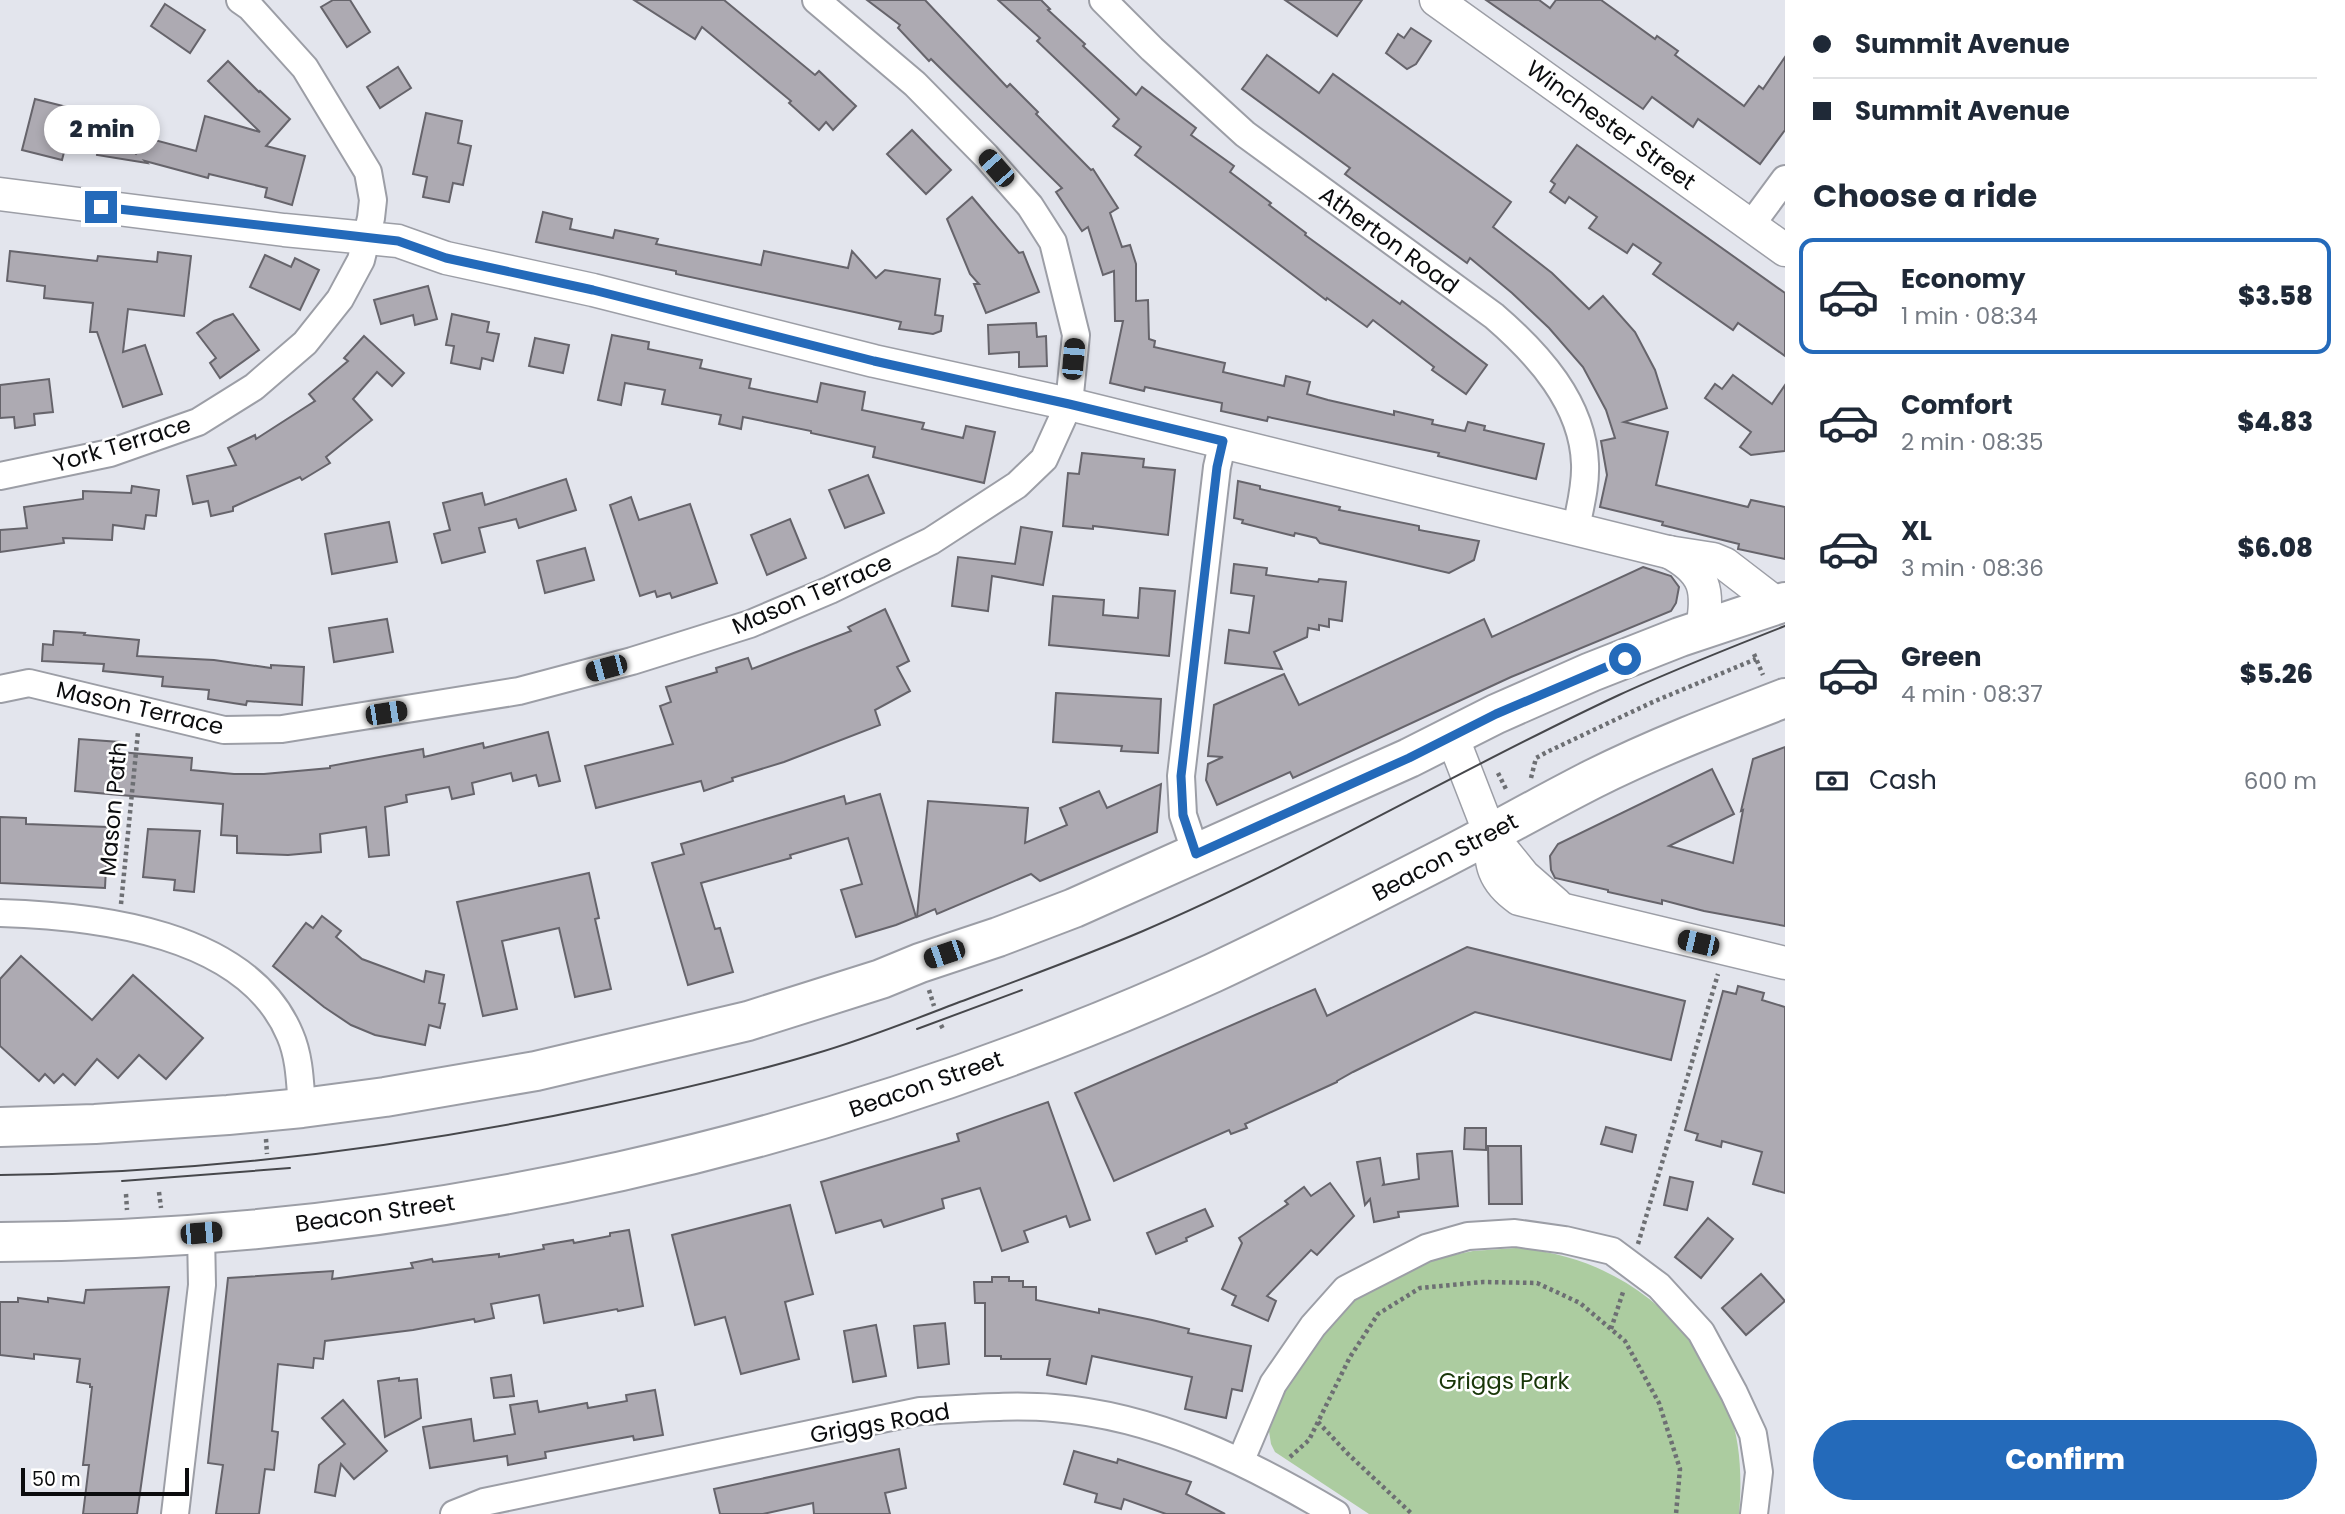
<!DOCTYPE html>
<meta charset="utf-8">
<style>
:root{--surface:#fff;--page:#f2f2f3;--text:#1f2937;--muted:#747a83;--line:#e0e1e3;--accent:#246aba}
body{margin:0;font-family:Poppins,sans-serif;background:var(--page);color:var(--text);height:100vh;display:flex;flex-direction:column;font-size:26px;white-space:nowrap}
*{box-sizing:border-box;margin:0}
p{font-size:23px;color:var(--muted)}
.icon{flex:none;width:38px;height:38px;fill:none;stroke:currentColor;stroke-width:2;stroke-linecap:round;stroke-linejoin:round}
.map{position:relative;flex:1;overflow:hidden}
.panel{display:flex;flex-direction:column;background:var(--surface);width:560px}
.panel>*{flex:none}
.top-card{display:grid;align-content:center;height:154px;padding:0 28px;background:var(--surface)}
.scale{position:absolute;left:21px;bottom:18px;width:168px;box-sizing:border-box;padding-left:7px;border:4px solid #0b0c0e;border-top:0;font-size:19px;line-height:24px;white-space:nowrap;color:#0b0c0e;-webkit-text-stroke:5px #fff;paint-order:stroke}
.end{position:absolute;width:32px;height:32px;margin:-16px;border:9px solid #246aba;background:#fff;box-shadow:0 0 0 4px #fff}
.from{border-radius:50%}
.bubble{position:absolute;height:49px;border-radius:24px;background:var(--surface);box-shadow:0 4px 10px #0003;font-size:23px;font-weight:800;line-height:49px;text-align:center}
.car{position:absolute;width:21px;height:42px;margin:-21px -10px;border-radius:9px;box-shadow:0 0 5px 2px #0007;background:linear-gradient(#222 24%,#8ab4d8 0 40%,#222 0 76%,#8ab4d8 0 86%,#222 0)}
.top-card b{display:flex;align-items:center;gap:24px;height:66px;font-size:26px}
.top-card b+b{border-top:2px solid var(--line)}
.top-card i{width:18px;height:18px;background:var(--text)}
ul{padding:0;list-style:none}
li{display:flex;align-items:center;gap:21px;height:116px;margin:0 14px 10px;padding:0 14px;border:4px solid transparent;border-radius:14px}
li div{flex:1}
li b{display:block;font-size:26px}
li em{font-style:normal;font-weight:800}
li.on{border-color:var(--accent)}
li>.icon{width:63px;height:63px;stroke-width:1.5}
h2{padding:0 28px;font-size:32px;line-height:84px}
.pay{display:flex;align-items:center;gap:18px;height:77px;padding:0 28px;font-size:26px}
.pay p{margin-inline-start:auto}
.primary-button{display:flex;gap:14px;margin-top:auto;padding:14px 28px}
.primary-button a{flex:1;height:80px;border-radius:42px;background:var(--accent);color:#fff;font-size:28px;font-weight:800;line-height:80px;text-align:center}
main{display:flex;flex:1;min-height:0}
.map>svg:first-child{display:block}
</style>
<main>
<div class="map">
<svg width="1785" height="1514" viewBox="0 0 1785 1514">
<rect width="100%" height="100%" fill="#e3e5ed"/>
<!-- green -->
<path fill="#accca0" d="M1516,1248C1585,1253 1646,1285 1690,1339C1698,1349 1704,1364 1710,1376C1716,1387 1723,1398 1728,1409C1741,1440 1742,1481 1739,1514H1369L1275,1452L1271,1444L1269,1431L1290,1376L1342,1310L1365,1292L1429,1260L1473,1251Z"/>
<!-- building -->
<g fill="#adaab2" stroke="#66646b" stroke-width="2">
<path d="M333,0H350L370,32L347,47L321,7Z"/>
<path d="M634,0H724L815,75L819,71L856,106L833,130L826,122L819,130L789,103L791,101L702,27L695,39Z"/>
<path d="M867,0H925L1007,87L1010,84L1038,112L1036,114L1091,170L1093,169L1118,208L1110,213L1122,247L1130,245L1136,264V301L1148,300L1149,339L1155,341L1154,347L1225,363L1223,372L1284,386L1286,376L1310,382L1307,394L1328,400L1394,415V411L1433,420L1432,424L1465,431L1468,422L1485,426L1484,430L1544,444L1536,479L1438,456L1439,453L1268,417L1267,421L1221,411L1222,403L1145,387L1144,391L1110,383L1123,321H1115L1114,271L1103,275L1088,227L1082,231L1056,192L1062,188L931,59L929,61L898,28L900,25Z"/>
<path d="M998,0H1041L1050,9L1048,10L1085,44L1083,46L1136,95L1142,87L1196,128L1191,135L1234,166L1230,172L1271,203L1269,205L1306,233L1305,235L1400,304L1402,301L1487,365L1466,394L1432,370L1434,367L1373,320L1367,327L1327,298L1326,300L1135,155L1141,147L1113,126L1119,119L1037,41L1040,38Z"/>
<path d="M1285,0H1362L1337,36Z"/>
<path d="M1486,0H1539L1550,8L1556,0H1601L1655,39L1657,36L1678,51L1675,55L1744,106L1759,86L1763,89L1785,57V130L1760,164L1698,119L1693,127L1652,97L1643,109Z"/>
<path d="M165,4L205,30L190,53L151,26Z"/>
<path d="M1411,28L1431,41L1416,64L1407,69L1386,53L1398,34L1404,38Z"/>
<path d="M1267,55L1319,93L1333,74L1511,202L1493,227L1552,273L1589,309L1603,296L1635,332L1655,370L1667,408L1624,422L1668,432L1656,485L1748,507L1751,500L1785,507V559L1738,549L1739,544L1662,525L1663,522L1600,507L1607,475L1601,441L1615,438L1606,410L1583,367L1549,328L1512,293L1470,258L1467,263L1345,174L1350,168L1242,89Z"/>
<path d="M228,61L259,92L260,91L290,119L266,146L305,156L292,205L265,197L267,188L209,174L208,178L145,161L147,163L97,155L101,126L138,132L128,147L136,154L151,139L196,151L205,116L260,132L208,81Z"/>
<path d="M398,67L411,88L380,108L367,87Z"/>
<path d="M35,99L75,109L62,160L22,150Z"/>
<path d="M426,113L462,121L458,143L471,146L463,185L453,183L449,202L423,197L427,177L413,174Z"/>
<path d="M912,130L951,170L926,194L887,154Z"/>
<path d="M1577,145L1785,293V356L1738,323L1733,330L1653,274L1661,263L1633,244L1627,253L1589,228L1597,217L1569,197L1565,203L1550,192L1555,184L1551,181Z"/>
<path d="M972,197L1019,253L1023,252L1039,292L986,313L974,284H979L970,274L947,219Z"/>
<path d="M543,212L572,219L570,229L613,238L615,230L658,239L656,244L761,265L764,251L848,268L852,251L876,278L885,270L940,279L935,315L943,316L941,331L933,334L899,329L901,322L676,274V271L536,242Z"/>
<path d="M10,251L97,261L98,256L157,262L158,252L191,256L184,316L128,309L123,352L145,345L162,394L123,407L97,332H90L93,303L44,298L45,286L7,281Z"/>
<path d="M265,255L291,267L295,258L319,270L300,310L250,287Z"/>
<path d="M428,286L437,319L415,325L413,315L381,324L374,300Z"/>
<path d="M233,314L259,350L220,378L210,363L216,358L197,333L214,321Z"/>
<path d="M452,314L489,322L487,332L499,334L493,361L482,358L480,369L451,363L454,346L446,345Z"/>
<path d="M1036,323L1037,337L1046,336L1047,366L1019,367V352L989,354L988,325Z"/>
<path d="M612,335L649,342L648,349L702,360L700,368L751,379L749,388L817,402L821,383L865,392L862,410L924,423L922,429L963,438L966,426L995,432L984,483L873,457L875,447L811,433V431L743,417L741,429L719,424L721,415L662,404L665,390L625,383L621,405L598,400Z"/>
<path d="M364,336L404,373L392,386L377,372L353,399L372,420L326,457L330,463L302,480L300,477L233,507V511L211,516L208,501L193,504L187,476L236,465L228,448L255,435L256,439L315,401L309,394L348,361L344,358Z"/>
<path d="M535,338L569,345L563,373L529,366Z"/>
<path d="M1733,375L1772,404L1785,385V451L1751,455L1740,447L1751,432L1705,398L1715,384L1722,389Z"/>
<path d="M49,379L53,412L34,414L35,425L15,428L14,417L0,418V385Z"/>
<path d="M1082,453L1144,459L1143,467L1175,470L1168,535L1093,526V529L1063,526L1068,473L1079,474Z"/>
<path d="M868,475L884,513L845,528L829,490Z"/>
<path d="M566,479L576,510L519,528L516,519L479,528L485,552L442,563L434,534L450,530L443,503L482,493L485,505Z"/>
<path d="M1238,481L1260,486V489L1340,507L1339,510L1419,526V530L1479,541L1474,560L1449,573L1320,543L1316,538L1295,533L1294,536L1242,523L1243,520L1234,518Z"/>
<path d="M132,486L159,490L156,516L146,515L144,529L113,525L112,540L63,538L64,543L0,552V530L27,528L24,507L83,499V491L131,493Z"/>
<path d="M631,497L639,520L690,504L717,583L672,598L670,593L657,597L655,591L640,596L610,505Z"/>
<path d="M790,519L806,558L767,575L751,535Z"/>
<path d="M389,522L397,562L332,574L325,534Z"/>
<path d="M1021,527L1052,532L1043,585L992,576L988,611L952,606L958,557L1015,564Z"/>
<path d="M585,548L594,580L545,593L537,561Z"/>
<path d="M1234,564L1267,568L1266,575L1318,582L1319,579L1346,582L1342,621L1329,619V627L1319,625V630L1308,628L1307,637L1274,652L1282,669L1225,663L1229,630L1249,633L1254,596L1231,593Z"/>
<path d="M1643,567L1671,576L1679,587L1676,603L1671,611L1511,677L1293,778L1290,772L1217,805L1206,780L1208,764L1223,757L1208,756L1214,705L1284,674L1299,705L1484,619L1492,637Z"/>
<path d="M1140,588L1175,591L1169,656L1049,645L1053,596L1104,600L1103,615L1138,618Z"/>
<path d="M885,609L909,661L897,667L910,691L875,710L880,725L784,762L732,778L733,781L704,791L701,781L596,808L585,766L673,744L660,706L671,702L666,687L717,672L716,668L748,658L752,669L851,631L848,627Z"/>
<path d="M387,619L393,652L334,662L329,628Z"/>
<path d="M54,631L85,633L84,635L139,640L137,656L214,660L271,668V665L304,667L302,705L247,701L246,705L208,699L209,690L162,686L163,677L103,671L104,664L42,661L43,644L53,645Z"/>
<path d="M1056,693L1161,699L1158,753L1121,751L1122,746L1053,742Z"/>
<path d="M548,732L560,781L539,786L536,775L513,781L511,773L472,783L474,794L452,799L449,787L406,795L407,802L385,807L389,855L369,857L366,827L320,834L321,852L288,855L237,853V836L221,835L223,804L75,791L79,739L120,742L119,752L192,758L191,770L234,774H264L330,768V766L423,749L424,757L483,743L484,748Z"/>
<path d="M1785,747V926L1704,911L1662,900V904L1608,892V890L1555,878L1551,870L1550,856L1558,844L1712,769L1734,814L1669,846L1733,863L1743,810L1741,811L1753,759Z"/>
<path d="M1161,784L1157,832L1040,881L1031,874L937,914L935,909L917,917L928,801L1028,808L1025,843L1067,825L1060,808L1099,791L1107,808Z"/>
<path d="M880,794L916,917L896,925L856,937L841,890L862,884L848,838L790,855L791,858L701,883L715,929L720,928L733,972L688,985L652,863L684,854L681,844L844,796L846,804Z"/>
<path d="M0,817L26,818V824L108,827L105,888L0,883Z"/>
<path d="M148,829L200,831L194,892L174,890L175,880L143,877Z"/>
<path d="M589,873L599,918L595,919L611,989L575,997L559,928L502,941L517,1009L483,1016L457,902Z"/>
<path d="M322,916L341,931L336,937L362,959L424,982L426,971L444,975L439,1003L445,1004L440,1028L429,1025L425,1045L375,1035L351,1025L324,1007L273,966L306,923L313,928Z"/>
<path d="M1467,947L1685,1001L1671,1060L1475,1012L1353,1072L1337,1081V1082L1245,1124L1247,1128L1231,1134L1229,1130L1114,1181L1075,1093L1315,989L1327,1016Z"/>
<path d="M21,956L92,1020L133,975L203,1038L166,1079L139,1055L118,1078L97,1059L75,1085L63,1074L54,1083L45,1074L39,1081L0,1046V979Z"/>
<path d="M1738,986L1764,993L1762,1000L1785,1007V1193L1753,1184L1762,1152L1722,1141L1721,1147L1696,1140L1698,1134L1685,1130L1723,991L1736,994Z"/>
<path d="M1048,1102L1090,1220L1070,1227L1066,1216L1024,1231L1028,1242L1002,1251L980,1188L942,1199L944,1208L884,1227L881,1220L836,1233L821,1182L959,1141L957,1134Z"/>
<path d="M1606,1127L1636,1135L1632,1152L1601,1144Z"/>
<path d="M1465,1128H1486V1150L1464,1149Z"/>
<path d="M1488,1146H1521L1522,1204H1489Z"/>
<path d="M1452,1151L1458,1206L1398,1212L1399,1217L1374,1222L1370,1199L1365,1205L1357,1162L1380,1158L1384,1183L1383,1185L1419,1179L1417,1154Z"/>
<path d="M1670,1177L1693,1182L1687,1210L1664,1205Z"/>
<path d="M1330,1183L1354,1216L1317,1255L1311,1250L1267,1296L1276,1301L1268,1321L1232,1305L1236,1296L1222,1289L1242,1243L1239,1238L1288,1204L1285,1201L1304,1187L1311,1196Z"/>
<path d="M790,1205L813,1294L785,1302L799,1359L741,1374L725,1317L695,1325L672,1235Z"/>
<path d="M1205,1209L1213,1226L1186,1238L1187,1241L1156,1254L1147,1233Z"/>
<path d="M1708,1218L1733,1239L1701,1278L1675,1257Z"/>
<path d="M629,1230L643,1306L618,1311L617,1309L544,1323L539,1295L491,1304L494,1318L475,1322L474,1319L413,1330L325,1341L323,1359L314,1358L313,1368L278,1364L272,1431L278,1432L274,1470L265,1469L259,1514H216L223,1465L208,1463L228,1278L333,1271L332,1279L413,1268L411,1263L432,1259L433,1262L499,1254V1257L544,1249L543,1245L573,1240L574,1243L610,1236V1233Z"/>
<path d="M1761,1274L1785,1301L1746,1335L1722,1308Z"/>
<path d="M992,1277H1009V1281H1023V1287H1036V1300L1099,1313V1309L1152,1320L1189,1329L1188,1333L1251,1346L1242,1391L1232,1389L1226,1418L1185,1409L1192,1377L1092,1356L1086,1384L1047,1375L1050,1359H1001V1356H985V1303H975L974,1282H992Z"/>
<path d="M169,1287L137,1514H83L89,1465H83L92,1387H90V1384L77,1382L80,1359L34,1354V1359L0,1355V1302H18V1298L48,1302V1298L84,1303L86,1290Z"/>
<path d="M945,1323L949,1364L918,1368L914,1326Z"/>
<path d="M876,1325L886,1376L853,1382L844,1331Z"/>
<path d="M511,1375L514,1396L494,1398L491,1378Z"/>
<path d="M399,1378V1381L417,1379L421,1418L385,1437L378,1381Z"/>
<path d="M655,1390L663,1435L634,1440L633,1436L545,1452L546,1458L508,1465L507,1456L430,1468L423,1427L471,1419L474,1441L515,1434L510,1405L537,1401L539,1412L587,1403L588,1408L627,1401L626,1395Z"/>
<path d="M343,1400L387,1451L354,1479L341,1464L335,1496L315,1492L319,1465L345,1444L322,1418Z"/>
<path d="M899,1449L906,1488L885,1493L890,1514H814L813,1503L763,1514H720L714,1489Z"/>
<path d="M1074,1451L1117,1463L1118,1459L1191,1482L1186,1494L1225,1514H1166L1124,1499L1121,1509L1095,1502L1097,1494L1064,1484Z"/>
</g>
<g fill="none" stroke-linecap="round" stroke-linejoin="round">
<!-- minor casing -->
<g stroke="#9c9ea6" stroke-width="30">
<g id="minor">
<path d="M1103,0L1152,49L1245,134L1494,316C1538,354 1583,403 1585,464C1586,486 1580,507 1576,528"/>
<path d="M1751,225L1785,179"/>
<path d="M0,476L110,453L198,422L254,387L305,343L340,299L361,260L371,218L373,200L368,172L305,68L250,7L240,0"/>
<path d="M0,689L29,683L224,730L282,729L519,691L632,661L750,624L830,590L931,541L1017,485L1044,459L1069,404L1076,335L1053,242L1030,206L986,156L915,84L816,0"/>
<path d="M1196,854L1183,815L1181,776L1217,467L1223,441"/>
<path d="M0,913C96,916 247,932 290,1035C300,1058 300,1084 302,1108"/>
<path d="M1241,1460L1273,1384L1313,1326L1346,1289L1426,1248L1468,1236L1515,1233L1565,1240L1612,1251L1659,1286L1701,1332L1734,1393L1753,1434L1759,1472L1754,1514"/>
<path d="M175,1514L202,1285L201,1233"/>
<path d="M454,1514L484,1502L920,1411C964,1409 1010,1404 1054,1408C1156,1416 1249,1462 1336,1514"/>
</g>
</g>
<!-- tertiary casing -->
<g stroke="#9c9ea6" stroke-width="35">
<g id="tertiary">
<path d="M1436,0L1785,250"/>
<path d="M0,194L284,230L398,241L446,258L593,290L874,361L1069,404L1668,552L1713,559L1725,564L1777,604"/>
<path d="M1669,552C1706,572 1709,590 1702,629"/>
<path d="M1452,736L1490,834L1524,876L1556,904"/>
<path d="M1490,834C1490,864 1493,881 1519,899L1785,963"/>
</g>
</g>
<!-- primary casing -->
<g stroke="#9c9ea6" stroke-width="42">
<g id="primary">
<path d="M0,1127L95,1124L228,1115L302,1108L385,1097L536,1071L748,1021L881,979L920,963L998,937L1074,908L1409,758L1496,714L1591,672L1680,637L1785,602"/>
<path d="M0,1242C416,1240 835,1145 1213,973C1290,937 1366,898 1442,859C1493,833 1542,805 1593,779C1655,748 1720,723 1785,698"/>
</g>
</g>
<!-- path -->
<g stroke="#6d6f73" stroke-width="4.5" stroke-dasharray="3.5 3.5" stroke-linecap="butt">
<path d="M1754,654L1763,675"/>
<path d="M1498,773L1507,791"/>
<path d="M1531,778L1536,758L1549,751L1655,701L1756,659"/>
<path d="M121,904L138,732"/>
<path d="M929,990L934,1006"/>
<path d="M941,1025L944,1031"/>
<path d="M266,1139L267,1154"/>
<path d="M159,1192L161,1208"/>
<path d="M126,1194L127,1210"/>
<path d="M1638,1244L1718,974"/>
<path d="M1611,1329L1624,1289"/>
<path d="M1318,1422L1348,1454L1412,1514"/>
<path d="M1290,1457L1309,1440L1350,1357L1378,1314L1420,1288L1483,1282L1537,1283L1580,1303L1625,1341L1659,1403L1680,1469L1676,1514"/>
</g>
<!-- minor -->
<use href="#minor" stroke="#fff" stroke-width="26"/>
<!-- tertiary -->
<use href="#tertiary" stroke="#fff" stroke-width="32"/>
<!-- primary -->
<use href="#primary" stroke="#fff" stroke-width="38"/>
<!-- tram -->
<g stroke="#46474b" stroke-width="2">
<path d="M917,1029L1022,990"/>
<path d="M0,1175C203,1173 404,1148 602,1106C673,1091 744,1075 814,1054C863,1040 910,1021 957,1003C1019,980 1082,957 1143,931C1306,861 1458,770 1619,695C1673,670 1729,648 1785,626"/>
<path d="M122,1181L290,1168"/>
</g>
</g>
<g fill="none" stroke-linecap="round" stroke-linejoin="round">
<!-- route -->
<path stroke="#246aba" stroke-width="9" d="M101,207L398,241L446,258L593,290L874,361L1069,404L1223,441L1217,467L1181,776L1183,815L1196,854L1409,758L1496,714L1625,659"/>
</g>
<g text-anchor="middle" stroke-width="5" stroke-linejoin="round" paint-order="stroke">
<!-- street labels -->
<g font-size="23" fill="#0b0c0e" stroke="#fff">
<text transform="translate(1611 125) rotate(36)" y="8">Winchester Street</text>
<text transform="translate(1389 240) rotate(36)" y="8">Atherton Road</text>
<text transform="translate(122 444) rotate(-17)" y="8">York Terrace</text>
<text transform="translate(812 594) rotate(-23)" y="8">Mason Terrace</text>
<text transform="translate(140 708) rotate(13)" y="8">Mason Terrace</text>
<text transform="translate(113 809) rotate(-85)" y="8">Mason Path</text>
<text transform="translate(1445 857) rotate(-28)" y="8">Beacon Street</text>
<text transform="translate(926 1084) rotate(-19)" y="8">Beacon Street</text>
<text transform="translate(375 1213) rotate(-8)" y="8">Beacon Street</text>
<text transform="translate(880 1423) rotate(-10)" y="8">Griggs Road</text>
</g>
<!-- park labels -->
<g font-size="23" fill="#183608" stroke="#fff">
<text x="1504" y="1389">Griggs Park</text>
</g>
</g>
</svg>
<div class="scale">50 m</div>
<i class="end from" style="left:1625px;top:659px"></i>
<i class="end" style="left:101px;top:207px"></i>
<div class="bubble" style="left:44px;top:105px;width:116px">2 min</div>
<i class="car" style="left:996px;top:168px;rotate:319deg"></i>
<i class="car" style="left:1073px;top:359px;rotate:5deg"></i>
<i class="car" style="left:606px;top:668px;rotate:255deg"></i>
<i class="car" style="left:386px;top:713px;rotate:81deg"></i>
<i class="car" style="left:1698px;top:943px;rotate:283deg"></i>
<i class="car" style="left:944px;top:954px;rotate:251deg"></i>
<i class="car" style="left:201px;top:1233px;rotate:85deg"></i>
</div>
<section class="panel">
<div class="top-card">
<b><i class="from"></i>Summit Avenue</b>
<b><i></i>Summit Avenue</b>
</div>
<h2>Choose a ride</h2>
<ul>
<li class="on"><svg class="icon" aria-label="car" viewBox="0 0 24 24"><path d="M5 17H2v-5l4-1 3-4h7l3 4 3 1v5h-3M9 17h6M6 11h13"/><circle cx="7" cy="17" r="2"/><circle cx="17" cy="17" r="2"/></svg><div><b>Economy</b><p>1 min · 08:34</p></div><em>$3.58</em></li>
<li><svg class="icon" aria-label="car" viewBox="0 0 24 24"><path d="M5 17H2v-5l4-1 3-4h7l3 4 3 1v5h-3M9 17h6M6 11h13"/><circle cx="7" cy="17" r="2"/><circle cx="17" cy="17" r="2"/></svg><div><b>Comfort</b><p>2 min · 08:35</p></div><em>$4.83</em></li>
<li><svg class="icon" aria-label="car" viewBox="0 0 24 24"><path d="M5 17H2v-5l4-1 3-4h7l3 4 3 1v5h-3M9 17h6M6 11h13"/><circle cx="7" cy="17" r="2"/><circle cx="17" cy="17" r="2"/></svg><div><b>XL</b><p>3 min · 08:36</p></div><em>$6.08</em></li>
<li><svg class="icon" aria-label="car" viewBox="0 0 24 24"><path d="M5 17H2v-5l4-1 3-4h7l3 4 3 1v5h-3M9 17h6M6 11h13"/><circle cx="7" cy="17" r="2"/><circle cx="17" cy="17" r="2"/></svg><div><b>Green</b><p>4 min · 08:37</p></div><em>$5.26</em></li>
</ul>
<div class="pay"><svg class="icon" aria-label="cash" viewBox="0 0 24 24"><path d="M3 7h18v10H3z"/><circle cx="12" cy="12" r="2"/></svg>Cash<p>600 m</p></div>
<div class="primary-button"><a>Confirm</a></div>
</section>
</main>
